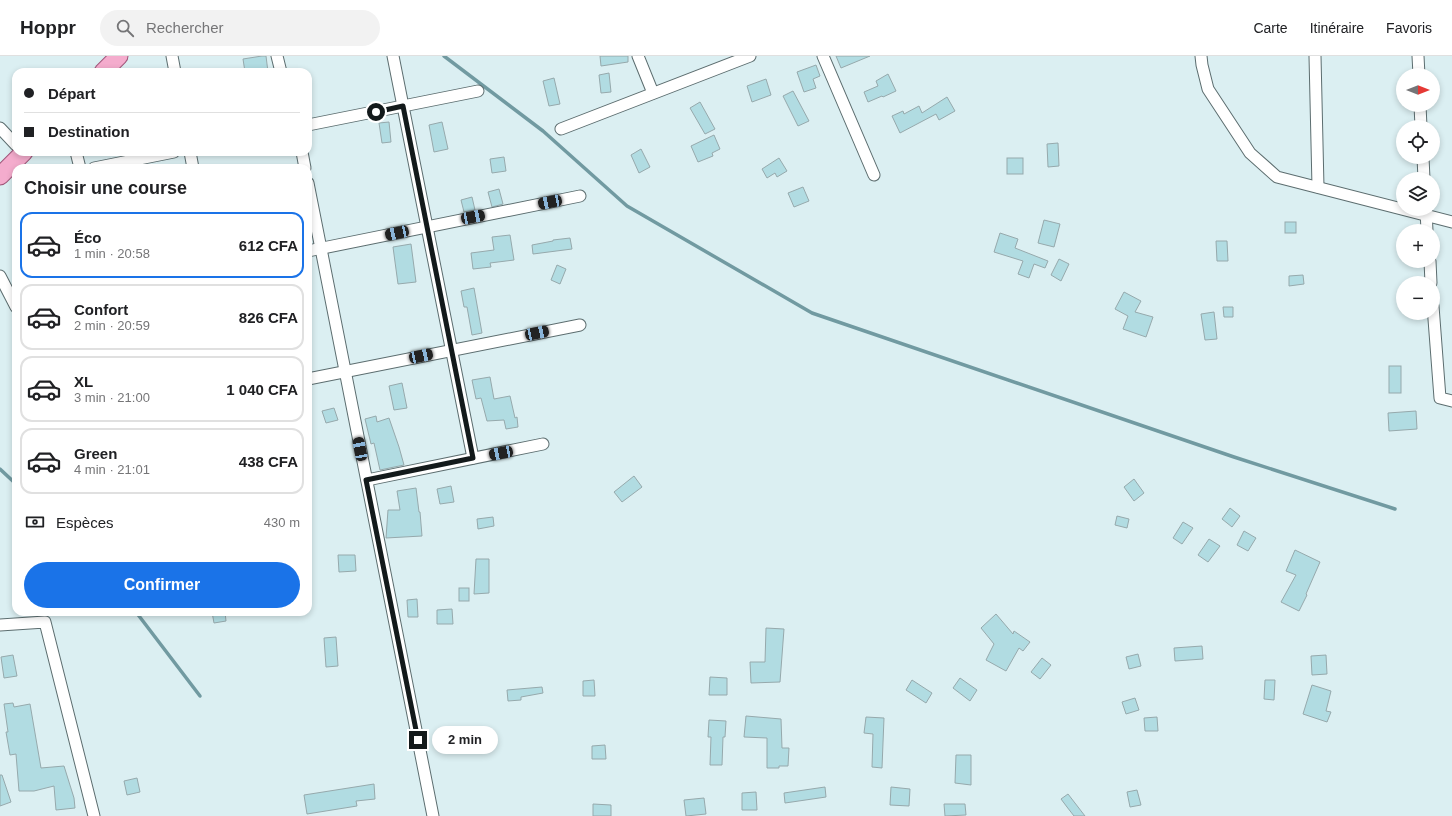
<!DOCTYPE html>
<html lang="fr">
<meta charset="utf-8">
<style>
:root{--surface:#fff;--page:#f2f2f2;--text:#202124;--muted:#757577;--line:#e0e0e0;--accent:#1a73e8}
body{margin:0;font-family:Helvetica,sans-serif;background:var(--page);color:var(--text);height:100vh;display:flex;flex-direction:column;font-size:15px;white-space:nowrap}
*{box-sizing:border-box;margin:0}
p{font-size:13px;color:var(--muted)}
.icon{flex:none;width:22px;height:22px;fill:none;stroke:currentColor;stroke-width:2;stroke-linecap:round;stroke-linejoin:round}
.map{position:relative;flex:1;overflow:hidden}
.drawer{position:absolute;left:12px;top:108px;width:300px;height:452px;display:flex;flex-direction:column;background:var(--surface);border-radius:12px;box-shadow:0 2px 6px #0003}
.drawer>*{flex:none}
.hud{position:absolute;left:12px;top:12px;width:300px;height:88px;border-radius:12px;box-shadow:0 2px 6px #0003;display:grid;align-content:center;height:88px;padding:0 12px;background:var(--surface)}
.needle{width:26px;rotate:90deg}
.tools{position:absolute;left:1396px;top:12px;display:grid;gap:8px}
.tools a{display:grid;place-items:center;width:44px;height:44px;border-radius:50%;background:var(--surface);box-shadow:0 2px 6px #0003;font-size:20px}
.end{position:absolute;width:18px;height:18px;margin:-9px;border:5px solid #131a1b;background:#fff;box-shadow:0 0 0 2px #fff}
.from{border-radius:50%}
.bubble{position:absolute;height:28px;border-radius:14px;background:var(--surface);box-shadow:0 2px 6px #0003;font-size:13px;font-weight:800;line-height:28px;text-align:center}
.car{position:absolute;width:12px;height:24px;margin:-12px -6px;border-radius:5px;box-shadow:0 0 3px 1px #0007;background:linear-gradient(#222 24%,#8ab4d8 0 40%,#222 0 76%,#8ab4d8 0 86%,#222 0)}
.hud b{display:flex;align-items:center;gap:14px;height:38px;font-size:15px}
.hud b+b{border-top:1px solid var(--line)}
.hud i{width:10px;height:10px;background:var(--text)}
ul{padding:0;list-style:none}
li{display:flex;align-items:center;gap:12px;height:66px;margin:0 8px 6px;padding:0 4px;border:2px solid var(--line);border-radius:12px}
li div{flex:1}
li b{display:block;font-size:15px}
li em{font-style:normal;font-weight:800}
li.selected{border-color:var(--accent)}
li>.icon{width:36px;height:36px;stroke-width:1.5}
h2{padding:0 12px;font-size:18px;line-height:48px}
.pay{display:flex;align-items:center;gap:10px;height:44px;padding:0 12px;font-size:15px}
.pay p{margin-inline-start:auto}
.primary-button{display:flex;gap:8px;margin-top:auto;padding:8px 12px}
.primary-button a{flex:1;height:46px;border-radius:24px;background:var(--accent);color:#fff;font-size:16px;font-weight:800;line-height:46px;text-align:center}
header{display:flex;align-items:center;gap:24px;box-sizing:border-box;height:56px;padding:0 20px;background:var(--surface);border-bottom:1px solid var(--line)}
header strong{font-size:19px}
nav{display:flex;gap:22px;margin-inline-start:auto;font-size:14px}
.search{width:280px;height:36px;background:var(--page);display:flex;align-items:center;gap:10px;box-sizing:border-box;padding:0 14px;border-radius:22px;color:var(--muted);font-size:15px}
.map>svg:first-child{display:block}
</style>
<header>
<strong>Hoppr</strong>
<div class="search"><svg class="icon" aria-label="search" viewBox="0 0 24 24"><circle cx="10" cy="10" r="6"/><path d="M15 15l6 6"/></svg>Rechercher</div>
<nav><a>Carte</a><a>Itinéraire</a><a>Favoris</a></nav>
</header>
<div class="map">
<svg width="1452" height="760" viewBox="0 0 1452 760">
<rect width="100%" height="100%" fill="#dbeff2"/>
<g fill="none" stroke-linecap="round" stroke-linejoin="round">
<!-- stream -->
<g stroke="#719aa1" stroke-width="3.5">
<path d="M444,0L543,75L627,150L812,257L1234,401L1395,453"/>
<path d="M0,413L16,428"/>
<path d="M136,556L200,640"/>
</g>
</g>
<!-- building -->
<g fill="#b1dce2" stroke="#96a9ac">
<path d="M262,0H266L268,16H245L243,3Z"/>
<path d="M600,0H628V6L601,10Z"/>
<path d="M836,0H870L841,12Z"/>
<path d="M816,9L820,20L813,23L816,32L804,36L797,16Z"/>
<path d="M609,17L611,36L601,37L599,19Z"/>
<path d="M888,18L896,35L883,41L882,40L868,46L864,36L878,30L876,25Z"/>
<path d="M554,22L560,48L549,50L543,25Z"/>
<path d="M766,23L771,39L752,46L747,30Z"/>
<path d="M793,35L809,65L798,70L783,40Z"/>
<path d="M947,41L955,55L939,64L936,58L900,77L892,60L903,55L904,58L919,50L922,57Z"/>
<path d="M700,46L715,73L705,78L690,52Z"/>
<path d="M389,66L391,86L382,87L379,67Z"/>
<path d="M442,66L448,93L434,96L429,69Z"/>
<path d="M714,79L720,93L712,97L713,100L698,106L691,90Z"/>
<path d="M1058,87L1059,110L1048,111L1047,88Z"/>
<path d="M641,93L650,111L639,117L631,99Z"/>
<path d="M504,101L506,115L492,117L490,103Z"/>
<path d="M779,102L787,115L777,121L775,117L767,122L762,113Z"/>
<rect x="1007" y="102" width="16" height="16"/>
<path d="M803,131L809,145L794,151L788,137Z"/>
<path d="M499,133L503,148L492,151L488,136Z"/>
<path d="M472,141L475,154L464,156L461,144Z"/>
<path d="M1044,164L1060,168L1054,191L1038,187Z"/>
<rect x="1285" y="166" width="11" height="11"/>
<path d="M1000,177L1018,183L1015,192L1048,205L1045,212L1034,208L1029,222L1018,218L1023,205L994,196Z"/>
<path d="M510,179L514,204L490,207L491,211L473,213L471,197L494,194L492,181Z"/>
<path d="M570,182L572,193L533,198L532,189L553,185V184Z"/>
<path d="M1216,185H1227L1228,205H1217Z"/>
<path d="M411,188L416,226L398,228L393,191Z"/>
<path d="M1059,203L1069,208L1061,225L1051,219Z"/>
<path d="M557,209L566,213L560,228L551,224Z"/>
<path d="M1303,219L1304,228L1289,230V220Z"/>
<path d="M474,232L482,277L472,279L467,251H464L461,235Z"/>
<path d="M1124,236L1141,245L1135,256L1153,261L1146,281L1123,273L1128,260L1115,253Z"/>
<path d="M1223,251H1233V261H1224Z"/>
<path d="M1214,256L1217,283L1205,284L1201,258Z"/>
<rect x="1389" y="310" width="12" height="27"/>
<path d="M490,321L494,343L510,340L515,362L517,361L518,371L506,373L504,364L487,365L481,342L476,343L472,324Z"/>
<path d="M402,327L407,352L394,354L389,330Z"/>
<path d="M334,352L338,364L326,367L322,355Z"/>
<path d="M1416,355L1417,373L1389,375L1388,357Z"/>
<path d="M376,360L377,366L389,362L399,391L404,409L380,414L374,387L371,388L365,363Z"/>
<path d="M634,420L642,431L622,446L614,436Z"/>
<path d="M1134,423L1144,437L1134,445L1124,431Z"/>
<path d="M451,430L454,446L440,448L437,433Z"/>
<path d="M416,432L419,456H420L422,480L386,482L388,454H400L397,435Z"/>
<path d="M1230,452L1240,460L1232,471L1222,463Z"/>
<path d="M1117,460L1129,463L1127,472L1115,469Z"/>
<path d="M493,461L494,470L478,473L477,463Z"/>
<path d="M1183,466L1193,472L1182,488L1173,482Z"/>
<path d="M1244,475L1256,482L1248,495L1237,489Z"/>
<path d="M1209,483L1220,490L1208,506L1198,499Z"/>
<path d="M1295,494L1320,506L1306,538L1307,539L1299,555L1281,546L1296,519L1286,515Z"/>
<path d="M338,499H355L356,515L339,516Z"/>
<path d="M476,503H489V537L474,538Z"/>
<rect x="459" y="532" width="10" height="13"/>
<path d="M417,543L418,561H408L407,544Z"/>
<path d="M452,553L453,568H437V554Z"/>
<path d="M212,556H225L226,565L214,567Z"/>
<path d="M996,558L1013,578L1014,575L1030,586L1023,595L1019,592L1006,615L986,604L994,588L981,572Z"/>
<path d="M766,572L784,573L780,626L751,627L750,606H765Z"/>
<path d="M336,581L338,610L326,611L324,582Z"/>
<path d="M1202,590L1203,603L1175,605L1174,592Z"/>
<path d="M1138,598L1141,610L1129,613L1126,601Z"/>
<path d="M13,599L17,620L4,622L1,601Z"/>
<path d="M1326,599L1327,618L1312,619L1311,600Z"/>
<path d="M1042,602L1051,609L1040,623L1031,616Z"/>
<path d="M710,621L727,622V639H709Z"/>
<path d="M960,622L977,634L970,645L953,632Z"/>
<path d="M594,624L595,640H583V625Z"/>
<path d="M912,624L932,637L926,647L906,634Z"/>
<path d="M1265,624H1275L1274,644L1264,643Z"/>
<path d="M1312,629L1331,635L1326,655L1331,656L1327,666L1303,658Z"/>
<path d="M542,631L543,637L521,641V644L508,645L507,634Z"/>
<path d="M1135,642L1139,654L1126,658L1122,646Z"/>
<path d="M13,647L14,651L30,648L41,712L64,710L74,742L75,752L56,754L54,730L34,735H19L16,698L10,699L6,676H8L4,648Z"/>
<path d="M746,660L781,663L782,692H789L788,710H779V712H767V682L744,681Z"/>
<path d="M866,661L884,662L882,712L872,711L873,678L864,677Z"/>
<path d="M1157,661L1158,675H1145L1144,662Z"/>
<path d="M709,664L726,665L725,681H723L722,709H710L711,681H708Z"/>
<path d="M605,689L606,703H592V690Z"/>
<path d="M956,699H971V729L955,727Z"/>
<path d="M0,719H2L11,746L0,750Z"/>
<path d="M137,722L140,736L127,739L124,725Z"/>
<path d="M374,728L375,743L356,745L357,750L307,758L304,739Z"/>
<path d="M825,731L826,741L785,747L784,737Z"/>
<path d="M891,731L910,733L909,750L890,749Z"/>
<path d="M1137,734L1141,749L1130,751L1127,736Z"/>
<path d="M756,736L757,754H742V737Z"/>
<path d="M1068,738L1085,760H1074L1067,751L1061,743Z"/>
<path d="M704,742L706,758L686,760L684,744Z"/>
<path d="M593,748L611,749V760H593Z"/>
<path d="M944,748H965L966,759L945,760Z"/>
</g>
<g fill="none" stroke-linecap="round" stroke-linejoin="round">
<!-- minor casing -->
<g stroke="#5c6d6f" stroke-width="13">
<g id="minor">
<path d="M172,0L175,16"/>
<path d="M277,0L281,16"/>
<path d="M393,0L473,402"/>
<path d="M638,0L653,37"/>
<path d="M823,0L874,119"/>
<path d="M1201,0L1202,9L1208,33L1250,97L1277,121L1452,166"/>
<path d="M1315,0L1318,131"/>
<path d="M1418,0L1419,19"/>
<path d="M1420,49L1421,71"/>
<path d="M308,69L478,35"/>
<path d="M0,72L16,89"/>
<path d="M561,73L750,0"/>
<path d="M76,96L80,112"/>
<path d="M190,96L193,112"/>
<path d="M302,96L305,112"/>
<path d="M1423,101L1424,123"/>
<path d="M94,112L174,96"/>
<path d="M308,127L433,760"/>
<path d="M1426,154L1427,175"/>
<path d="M308,195L580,140"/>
<path d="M1430,205L1431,227"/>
<path d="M0,220L16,251"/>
<path d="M1433,250L1440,342L1452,345"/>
<path d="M308,323L580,269"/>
<path d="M367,424L543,388"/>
<path d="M0,569L45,566L94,760"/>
</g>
</g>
<!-- primary casing -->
<g stroke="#a05579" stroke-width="19">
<g id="primary">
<path d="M103,16L119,0"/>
<path d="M0,120L24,96"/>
</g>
</g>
<!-- minor -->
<use href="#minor" stroke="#fff" stroke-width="11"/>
<!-- primary -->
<use href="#primary" stroke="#f4accd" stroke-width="17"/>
</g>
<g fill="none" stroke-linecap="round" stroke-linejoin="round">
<!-- route -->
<path stroke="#131a1b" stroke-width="5" d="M376,56L403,50L473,402L366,424L418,684"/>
</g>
</svg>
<div class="tools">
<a><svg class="needle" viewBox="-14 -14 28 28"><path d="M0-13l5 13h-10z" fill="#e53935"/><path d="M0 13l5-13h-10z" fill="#757577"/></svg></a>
<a><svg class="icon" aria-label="locate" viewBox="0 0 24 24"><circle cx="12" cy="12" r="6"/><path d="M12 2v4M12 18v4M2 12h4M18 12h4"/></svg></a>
<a><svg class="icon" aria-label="layers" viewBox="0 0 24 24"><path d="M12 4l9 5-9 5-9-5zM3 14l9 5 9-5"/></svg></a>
<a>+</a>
<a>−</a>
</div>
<i class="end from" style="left:376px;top:56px"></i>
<i class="end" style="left:418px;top:684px"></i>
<div class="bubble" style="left:432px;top:670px;width:66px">2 min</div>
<i class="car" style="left:550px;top:146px;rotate:259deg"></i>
<i class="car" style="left:473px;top:161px;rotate:79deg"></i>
<i class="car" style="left:397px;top:177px;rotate:258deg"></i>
<i class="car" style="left:537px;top:277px;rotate:78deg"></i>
<i class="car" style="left:421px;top:300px;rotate:78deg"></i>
<i class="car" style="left:360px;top:393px;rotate:349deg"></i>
<i class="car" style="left:501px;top:397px;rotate:259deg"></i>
<div class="hud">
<b><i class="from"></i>Départ</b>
<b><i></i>Destination</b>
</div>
<section class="drawer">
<h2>Choisir une course</h2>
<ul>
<li class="selected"><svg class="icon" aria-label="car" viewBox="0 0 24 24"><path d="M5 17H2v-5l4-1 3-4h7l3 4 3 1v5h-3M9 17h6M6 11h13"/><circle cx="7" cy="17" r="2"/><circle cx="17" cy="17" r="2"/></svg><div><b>Éco</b><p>1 min · 20:58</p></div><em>612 CFA</em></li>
<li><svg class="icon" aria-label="car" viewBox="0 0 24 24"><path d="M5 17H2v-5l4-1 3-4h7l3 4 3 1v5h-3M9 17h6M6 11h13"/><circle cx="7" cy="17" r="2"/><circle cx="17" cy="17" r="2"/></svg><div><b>Confort</b><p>2 min · 20:59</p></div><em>826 CFA</em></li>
<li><svg class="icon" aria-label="car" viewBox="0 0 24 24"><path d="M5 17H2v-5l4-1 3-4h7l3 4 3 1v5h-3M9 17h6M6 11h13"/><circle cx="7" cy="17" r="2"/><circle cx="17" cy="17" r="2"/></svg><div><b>XL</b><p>3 min · 21:00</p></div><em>1 040 CFA</em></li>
<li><svg class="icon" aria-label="car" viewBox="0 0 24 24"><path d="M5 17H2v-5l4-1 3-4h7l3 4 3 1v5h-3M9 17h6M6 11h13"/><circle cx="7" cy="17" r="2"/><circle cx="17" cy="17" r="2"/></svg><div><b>Green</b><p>4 min · 21:01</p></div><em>438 CFA</em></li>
</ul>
<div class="pay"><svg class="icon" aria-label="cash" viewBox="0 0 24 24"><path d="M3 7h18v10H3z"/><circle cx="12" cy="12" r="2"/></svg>Espèces<p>430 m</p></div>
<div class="primary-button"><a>Confirmer</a></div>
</section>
</div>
